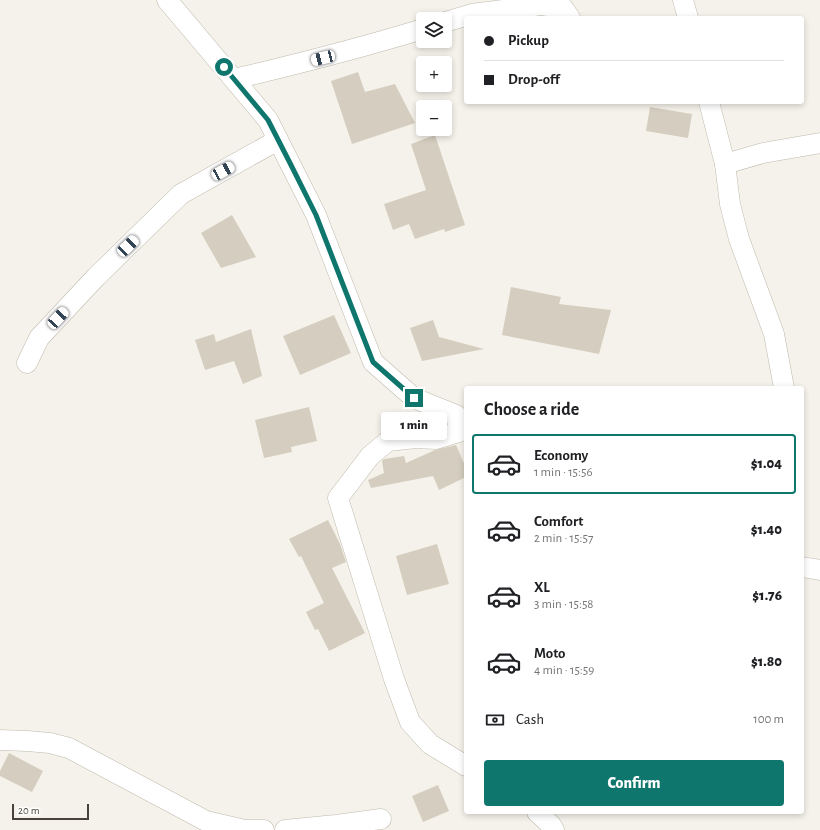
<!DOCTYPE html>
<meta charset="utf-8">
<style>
:root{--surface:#fff;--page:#f2f2f2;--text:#202124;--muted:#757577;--line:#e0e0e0;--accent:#0f766e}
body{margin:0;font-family:"Alegreya Sans",sans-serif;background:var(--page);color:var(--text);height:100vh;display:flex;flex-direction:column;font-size:15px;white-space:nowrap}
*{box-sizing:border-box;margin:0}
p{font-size:13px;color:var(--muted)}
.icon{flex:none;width:22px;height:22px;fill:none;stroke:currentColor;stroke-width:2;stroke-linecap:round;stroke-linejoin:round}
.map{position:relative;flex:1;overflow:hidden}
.drawer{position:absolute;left:464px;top:386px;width:340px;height:428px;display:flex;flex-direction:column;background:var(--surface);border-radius:4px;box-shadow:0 2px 6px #0003}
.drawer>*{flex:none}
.hud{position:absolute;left:464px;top:16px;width:340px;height:88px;border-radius:4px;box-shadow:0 2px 6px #0003;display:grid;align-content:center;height:88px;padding:0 20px;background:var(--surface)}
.tools{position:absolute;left:416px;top:12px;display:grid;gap:8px}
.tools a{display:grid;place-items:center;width:36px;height:36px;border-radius:4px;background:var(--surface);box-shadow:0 2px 6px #0003;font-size:20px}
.scale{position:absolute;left:12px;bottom:10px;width:77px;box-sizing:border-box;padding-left:4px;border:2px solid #474339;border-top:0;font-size:11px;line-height:14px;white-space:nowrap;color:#474339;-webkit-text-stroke:3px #fff;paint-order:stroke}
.end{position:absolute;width:18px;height:18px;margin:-9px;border:5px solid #0f766e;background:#fff;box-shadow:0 0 0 2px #fff}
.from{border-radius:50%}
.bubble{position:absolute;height:28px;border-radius:4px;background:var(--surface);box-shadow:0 2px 6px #0003;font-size:13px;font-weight:800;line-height:28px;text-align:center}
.car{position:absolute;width:12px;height:24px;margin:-12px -6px;border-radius:5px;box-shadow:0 0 3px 1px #0007;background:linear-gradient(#fff 24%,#345 0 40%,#fff 0 76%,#345 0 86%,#fff 0)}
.hud b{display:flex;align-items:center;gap:14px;height:38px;font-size:15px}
.hud b+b{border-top:1px solid var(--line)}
.hud i{width:10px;height:10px;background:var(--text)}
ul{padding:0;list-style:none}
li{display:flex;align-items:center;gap:12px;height:60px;margin:0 8px 6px;padding:0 12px;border:2px solid transparent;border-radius:4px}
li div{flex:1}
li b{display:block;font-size:15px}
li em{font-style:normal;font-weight:800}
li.on{border-color:var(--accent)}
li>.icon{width:36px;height:36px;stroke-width:1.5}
h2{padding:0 20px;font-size:18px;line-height:48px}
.pay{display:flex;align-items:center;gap:10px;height:44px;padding:0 20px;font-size:15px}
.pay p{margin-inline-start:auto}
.primary-button{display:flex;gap:8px;margin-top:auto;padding:8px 20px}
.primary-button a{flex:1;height:46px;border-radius:4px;background:var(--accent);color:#fff;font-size:16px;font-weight:800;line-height:46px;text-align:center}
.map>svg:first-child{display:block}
</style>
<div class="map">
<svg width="820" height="830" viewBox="0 0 820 830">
<rect width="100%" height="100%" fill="#f4f2ea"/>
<!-- building -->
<g fill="#d5cec0">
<path d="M358,72L365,92L395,84L415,123L352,144L331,81Z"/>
<path d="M650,107L692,114L688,138L646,131Z"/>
<path d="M435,135L465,225L445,232L444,229L415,239L409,224L393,230L384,204L426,190L411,144Z"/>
<path d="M232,215L256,257L221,268L201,233Z"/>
<path d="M511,287L561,297L559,304L611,310L599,354L502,335Z"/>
<path d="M334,315L351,353L300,375L283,336Z"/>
<path d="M433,320L439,337L484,349L422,361L410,328Z"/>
<path d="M251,329L262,376L243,384L234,361L205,370L195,340L214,334L216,342Z"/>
<path d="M309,407L317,441L291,447L292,452L264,458L255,420Z"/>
<path d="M456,445L466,468V477L439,490L433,476L371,488L368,480L384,473L382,461L384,459L404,456L406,463L435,450Z"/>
<path d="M328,520L340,544L346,562L332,568L365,633L329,651L318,629L315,630L306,612L324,603L301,556L299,557L289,539Z"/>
<path d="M437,544L449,584L407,595L396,556Z"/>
<path d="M9,753L43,771L32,792L0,776V771Z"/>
<path d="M438,785L449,811L423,822L412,796Z"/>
</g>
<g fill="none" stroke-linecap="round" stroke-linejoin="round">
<!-- street casing -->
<g stroke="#bfbaad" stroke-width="21">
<g id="street">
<path d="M167,0L268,120L316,215L373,362L414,398L456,415L459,432L436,439L416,438L388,441L370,456L338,498L394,679L410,722L430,744L466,766"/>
<path d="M683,0L688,18"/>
<path d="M445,22L472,14L541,5L563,8L570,18"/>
<path d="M234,79C298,64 360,48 423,29"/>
<path d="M709,102L725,164L730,204L739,239L774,334L784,388"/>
<path d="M725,164L763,153L820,143"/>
<path d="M27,363L39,338L96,277L181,194L278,140"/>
<path d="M802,567L820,570"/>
<path d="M0,740L27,741L50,743L69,748L206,821L245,830H264"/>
<path d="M537,812L551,825L554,830"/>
<path d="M285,830L336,825L381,819"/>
</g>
</g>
<!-- street -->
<use href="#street" stroke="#fff" stroke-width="20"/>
</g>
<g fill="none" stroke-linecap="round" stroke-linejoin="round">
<!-- route -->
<path stroke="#0f766e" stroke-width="5" d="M224,67L268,120L291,165L316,215L373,362L414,398"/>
</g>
</svg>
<div class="tools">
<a><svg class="icon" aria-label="layers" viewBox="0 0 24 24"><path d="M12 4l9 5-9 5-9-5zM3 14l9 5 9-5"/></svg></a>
<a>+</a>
<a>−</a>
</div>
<div class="scale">20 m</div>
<i class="end from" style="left:224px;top:67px"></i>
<i class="end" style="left:414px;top:398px"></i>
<div class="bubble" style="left:381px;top:412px;width:66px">1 min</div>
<i class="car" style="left:323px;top:58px;rotate:256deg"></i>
<i class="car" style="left:223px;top:171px;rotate:61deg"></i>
<i class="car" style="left:128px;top:246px;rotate:46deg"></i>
<i class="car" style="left:58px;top:318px;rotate:43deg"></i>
<div class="hud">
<b><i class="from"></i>Pickup</b>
<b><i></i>Drop-off</b>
</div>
<section class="drawer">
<h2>Choose a ride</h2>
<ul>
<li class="on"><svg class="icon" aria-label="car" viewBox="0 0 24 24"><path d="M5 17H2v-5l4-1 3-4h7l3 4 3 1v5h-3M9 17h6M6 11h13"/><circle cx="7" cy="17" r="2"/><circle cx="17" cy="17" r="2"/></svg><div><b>Economy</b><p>1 min · 15:56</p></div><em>$1.04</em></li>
<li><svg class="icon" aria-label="car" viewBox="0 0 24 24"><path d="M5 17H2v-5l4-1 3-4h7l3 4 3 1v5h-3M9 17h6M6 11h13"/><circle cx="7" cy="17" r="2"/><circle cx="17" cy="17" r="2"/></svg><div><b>Comfort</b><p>2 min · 15:57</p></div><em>$1.40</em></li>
<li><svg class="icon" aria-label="car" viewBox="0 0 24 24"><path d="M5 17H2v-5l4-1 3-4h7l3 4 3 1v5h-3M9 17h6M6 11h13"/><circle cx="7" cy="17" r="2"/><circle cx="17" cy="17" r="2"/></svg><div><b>XL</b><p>3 min · 15:58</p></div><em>$1.76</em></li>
<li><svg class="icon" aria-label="car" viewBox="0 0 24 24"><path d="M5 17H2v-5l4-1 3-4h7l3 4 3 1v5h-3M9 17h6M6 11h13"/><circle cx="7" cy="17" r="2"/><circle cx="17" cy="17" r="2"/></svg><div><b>Moto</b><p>4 min · 15:59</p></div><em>$1.80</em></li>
</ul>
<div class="pay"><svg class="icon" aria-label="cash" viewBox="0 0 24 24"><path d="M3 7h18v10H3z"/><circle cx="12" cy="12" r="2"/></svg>Cash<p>100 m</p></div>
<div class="primary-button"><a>Confirm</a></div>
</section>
</div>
